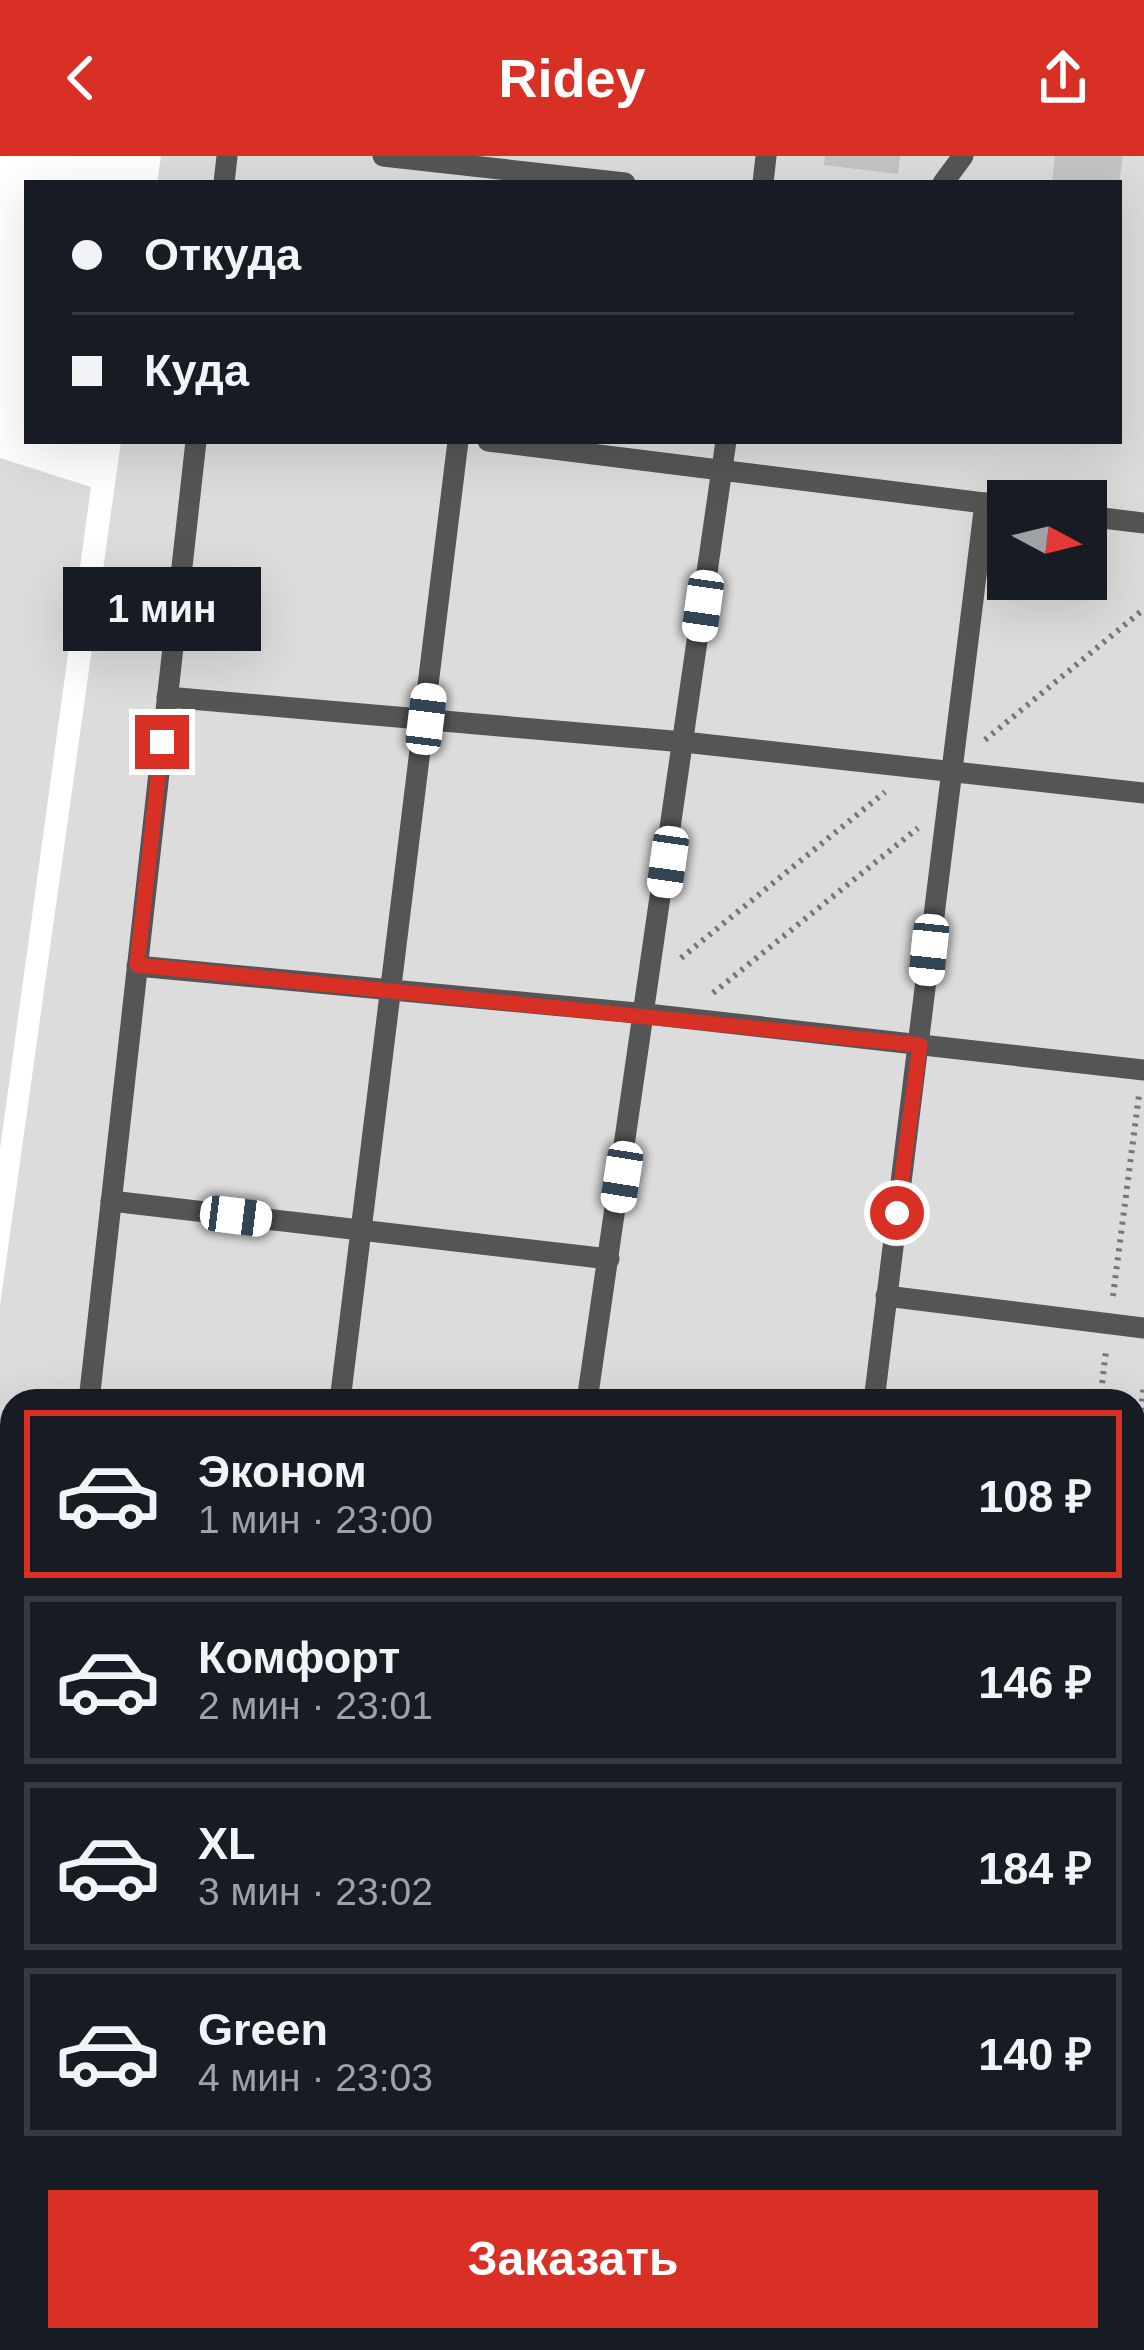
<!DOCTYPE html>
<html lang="ru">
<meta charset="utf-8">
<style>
:root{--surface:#171b24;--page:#242831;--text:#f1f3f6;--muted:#9ea1a6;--line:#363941;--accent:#d93025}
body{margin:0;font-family:Arial,sans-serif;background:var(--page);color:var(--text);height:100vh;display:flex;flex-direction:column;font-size:45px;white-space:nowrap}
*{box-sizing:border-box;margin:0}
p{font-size:39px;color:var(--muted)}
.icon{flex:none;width:66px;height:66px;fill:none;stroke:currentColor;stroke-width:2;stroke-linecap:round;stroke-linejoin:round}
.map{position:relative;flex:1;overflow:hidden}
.drawer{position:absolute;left:0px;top:1233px;width:1146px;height:963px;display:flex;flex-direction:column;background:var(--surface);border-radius:36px 36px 0 0;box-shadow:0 12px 48px #0002}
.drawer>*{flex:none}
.guide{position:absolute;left:24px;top:24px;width:1098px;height:264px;border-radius:0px;box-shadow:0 12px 48px #0002;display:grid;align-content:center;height:264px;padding:0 48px;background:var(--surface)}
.needle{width:78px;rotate:97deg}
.buttons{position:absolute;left:987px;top:324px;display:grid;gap:24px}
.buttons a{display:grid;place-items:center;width:120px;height:120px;border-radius:0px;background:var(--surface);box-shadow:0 12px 48px #0002;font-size:60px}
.end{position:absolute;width:54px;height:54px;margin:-27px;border:15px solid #d93025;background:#fff;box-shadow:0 0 0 6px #fff}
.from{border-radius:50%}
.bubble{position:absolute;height:84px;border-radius:0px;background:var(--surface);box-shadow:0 12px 48px #0002;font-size:39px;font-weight:800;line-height:84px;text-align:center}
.car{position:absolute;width:36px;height:72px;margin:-36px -18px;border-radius:15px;box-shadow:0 0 9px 3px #0007;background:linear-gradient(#fff 24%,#345 0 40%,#fff 0 76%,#345 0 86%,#fff 0)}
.guide b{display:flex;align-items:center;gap:42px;height:114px;font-size:45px}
.guide b+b{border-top:3px solid var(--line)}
.guide i{width:30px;height:30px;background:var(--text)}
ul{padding:21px 0 0;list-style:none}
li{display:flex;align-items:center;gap:36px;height:168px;margin:0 24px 18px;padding:0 24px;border:6px solid var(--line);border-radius:0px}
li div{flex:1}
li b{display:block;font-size:45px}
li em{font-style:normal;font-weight:800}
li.active{border-color:var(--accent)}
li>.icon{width:108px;height:108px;stroke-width:1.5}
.cta{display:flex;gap:24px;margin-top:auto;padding:24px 48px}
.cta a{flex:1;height:138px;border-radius:0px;background:var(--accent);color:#fff;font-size:48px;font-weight:800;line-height:138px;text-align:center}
header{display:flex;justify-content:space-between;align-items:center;height:156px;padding:0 48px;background:var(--accent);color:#fff;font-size:54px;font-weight:800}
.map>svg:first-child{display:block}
</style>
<header><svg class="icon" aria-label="back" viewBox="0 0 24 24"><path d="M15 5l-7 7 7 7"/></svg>Ridey<svg class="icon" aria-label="share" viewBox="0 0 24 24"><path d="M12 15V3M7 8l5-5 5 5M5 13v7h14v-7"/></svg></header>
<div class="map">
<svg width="1144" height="2194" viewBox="0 0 1144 2194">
<rect width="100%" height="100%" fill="#fff"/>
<!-- green -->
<g fill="#dcdcdc" fill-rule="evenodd">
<path d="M161,0H1144V2194H0V1149L121,285H1119V27H157ZM1008,345H1086V423H1008ZM12,1245H1134V2184H12Z"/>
<path d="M0,302L91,331L0,993Z"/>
</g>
<!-- building -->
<g fill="#c4c4c4">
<path d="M825,0H900L898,18L824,9Z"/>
<path d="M1055,0H1123L1119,27H1052Z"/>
</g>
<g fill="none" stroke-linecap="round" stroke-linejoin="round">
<!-- path -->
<g stroke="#777" stroke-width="6" stroke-dasharray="3 6" stroke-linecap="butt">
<path d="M985,584L1144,453"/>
<path d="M681,802L885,636"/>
<path d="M713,837L918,672"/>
<path d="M1113,1140L1139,939"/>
<path d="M1100,1245L1106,1195"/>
<path d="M1134,1308L1144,1229"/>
</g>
<!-- lane -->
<g stroke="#555" stroke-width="21">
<path d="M383,0L625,27"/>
<path d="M224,27L227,0"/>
<path d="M763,27L766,0"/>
<path d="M943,27L963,0"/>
<path d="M488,285L1008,350"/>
<path d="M1086,360L1144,367"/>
<path d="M167,541L684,586L1144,637"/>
<path d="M137,810L647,858L1144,914"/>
<path d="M111,1045L609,1103"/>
<path d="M886,1140L1144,1172"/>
<path d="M89,1245L196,285"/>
<path d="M340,1245L458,285"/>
<path d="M587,1245L726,285"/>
<path d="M874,1245L985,347"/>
<path d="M1134,1432L1144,1433"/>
<path d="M1134,1702L1144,1703"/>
<path d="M1134,1972L1144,1973"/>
<path d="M0,2048L12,1940"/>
<path d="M0,2117L12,2119"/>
<path d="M624,2184L708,2194"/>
<path d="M459,2194L460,2184"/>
<path d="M759,2194L761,2184"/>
<path d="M1027,2194L1028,2184"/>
</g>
</g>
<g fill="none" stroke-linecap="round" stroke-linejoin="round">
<!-- route -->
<path stroke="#d93025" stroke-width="15" d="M162,586L137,809L920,889L897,1057"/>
</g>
</svg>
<div class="buttons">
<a><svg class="needle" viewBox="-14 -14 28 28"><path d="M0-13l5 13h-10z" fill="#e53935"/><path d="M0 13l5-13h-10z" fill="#9ea1a6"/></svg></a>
</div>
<i class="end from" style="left:897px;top:1057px"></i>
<i class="end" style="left:162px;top:586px"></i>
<div class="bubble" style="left:63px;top:411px;width:198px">1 мин</div>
<i class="car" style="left:703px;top:450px;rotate:188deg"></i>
<i class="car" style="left:426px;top:563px;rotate:7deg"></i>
<i class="car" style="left:668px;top:706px;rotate:188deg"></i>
<i class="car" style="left:929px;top:794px;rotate:186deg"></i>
<i class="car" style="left:622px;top:1021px;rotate:189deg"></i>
<i class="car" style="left:236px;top:1060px;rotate:97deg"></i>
<div class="guide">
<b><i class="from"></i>Откуда</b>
<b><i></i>Куда</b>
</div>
<section class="drawer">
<ul>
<li class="active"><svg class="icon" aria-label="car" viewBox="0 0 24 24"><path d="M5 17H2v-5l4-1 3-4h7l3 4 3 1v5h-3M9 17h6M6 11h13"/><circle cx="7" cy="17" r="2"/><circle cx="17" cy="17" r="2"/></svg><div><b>Эконом</b><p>1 мин · 23:00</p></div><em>108 ₽</em></li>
<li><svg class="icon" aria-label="car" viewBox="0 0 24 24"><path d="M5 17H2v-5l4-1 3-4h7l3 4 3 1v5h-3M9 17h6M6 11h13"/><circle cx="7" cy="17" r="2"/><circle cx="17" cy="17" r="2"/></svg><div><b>Комфорт</b><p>2 мин · 23:01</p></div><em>146 ₽</em></li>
<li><svg class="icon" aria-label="car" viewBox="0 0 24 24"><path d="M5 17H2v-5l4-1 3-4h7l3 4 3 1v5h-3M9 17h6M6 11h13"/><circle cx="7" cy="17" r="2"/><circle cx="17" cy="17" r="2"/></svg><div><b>XL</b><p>3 мин · 23:02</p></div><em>184 ₽</em></li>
<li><svg class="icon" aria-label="car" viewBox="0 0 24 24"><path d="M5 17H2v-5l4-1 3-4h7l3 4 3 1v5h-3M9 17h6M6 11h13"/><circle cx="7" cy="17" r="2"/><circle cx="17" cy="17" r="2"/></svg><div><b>Green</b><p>4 мин · 23:03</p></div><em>140 ₽</em></li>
</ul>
<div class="cta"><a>Заказать</a></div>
</section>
</div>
